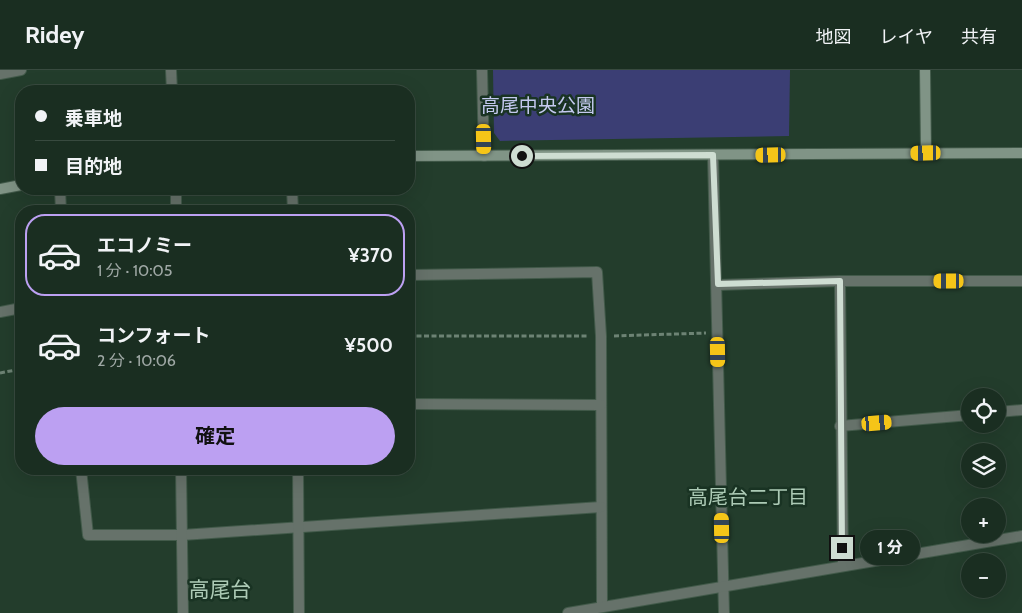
<!DOCTYPE html>
<html lang="ja">
<meta charset="utf-8">
<style>
:root{--surface:#1a2e21;--page:#273a2e;--text:#f1f3f6;--muted:#9fa8a5;--line:#384a3f;--accent:#bca0f2}
body{margin:0;font-family:Cabin,"Noto Sans JP",sans-serif;background:var(--page);color:var(--text);height:100vh;display:flex;flex-direction:column;font-size:19px;white-space:nowrap}
*{box-sizing:border-box;margin:0}
p{font-size:16px;color:var(--muted)}
.icon{flex:none;width:28px;height:28px;fill:none;stroke:currentColor;stroke-width:2;stroke-linecap:round;stroke-linejoin:round}
.map{position:relative;flex:1;overflow:hidden}
.drawer{position:absolute;left:15px;top:135px;width:400px;height:270px;display:flex;flex-direction:column;background:var(--surface);border-radius:20px;box-shadow:0 5px 20px #0002,0 0 0 1px var(--line)}
.drawer>*{flex:none}
.banner{position:absolute;left:15px;top:15px;width:400px;height:110px;border-radius:20px;box-shadow:0 5px 20px #0002,0 0 0 1px var(--line);display:grid;align-content:center;height:110px;padding:0 20px;background:var(--surface)}
.controls{position:absolute;left:961px;top:318px;display:grid;gap:10px}
.controls a{display:grid;place-items:center;width:45px;height:45px;border-radius:50%;background:var(--surface);box-shadow:0 5px 20px #0002,0 0 0 1px var(--line);font-size:25px}
.end{position:absolute;width:22px;height:22px;margin:-11px;border:6px solid #ceddd2;background:#111;box-shadow:0 0 0 2px #111}
.from{border-radius:50%}
.bubble{position:absolute;height:35px;border-radius:18px;background:var(--surface);box-shadow:0 5px 20px #0002,0 0 0 1px var(--line);font-size:16px;font-weight:700;line-height:35px;text-align:center}
.car{position:absolute;width:15px;height:30px;margin:-15px -8px;border-radius:6px;box-shadow:0 0 4px 1px #0007;background:linear-gradient(#f5c518 24%,#345 0 40%,#f5c518 0 76%,#345 0 86%,#f5c518 0)}
.banner b{display:flex;align-items:center;gap:18px;height:48px;font-size:19px}
.banner b+b{border-top:1px solid var(--line)}
.banner i{width:12px;height:12px;background:var(--text)}
ul{padding:9px 0 0;list-style:none}
li{display:flex;align-items:center;gap:15px;height:82px;margin:0 10px 8px;padding:0 10px;border:2px solid transparent;border-radius:20px}
li div{flex:1}
li b{display:block;font-size:19px}
li em{font-style:normal;font-weight:700}
li.on{border-color:var(--accent)}
li>.icon{width:45px;height:45px;stroke-width:1.5}
.action{display:flex;gap:10px;margin-top:auto;padding:10px 20px}
.action a{flex:1;height:58px;border-radius:30px;background:var(--accent);color:#111;font-size:20px;font-weight:700;line-height:58px;text-align:center}
header{display:flex;align-items:center;gap:30px;box-sizing:border-box;height:70px;padding:0 25px;background:var(--surface);border-bottom:1px solid var(--line)}
header strong{font-size:24px}
nav{display:flex;gap:28px;margin-inline-start:auto;font-size:18px}
.map>svg:first-child{display:block}
</style>
<header>
<strong>Ridey</strong>
<nav><a>地図</a><a>レイヤ</a><a>共有</a></nav>
</header>
<div class="map">
<svg width="1022" height="543" viewBox="0 0 1022 543">
<rect width="100%" height="100%" fill="#233d2c"/>
<!-- green -->
<path fill="#3b3e74" d="M493,0H790L789,66L500,71L494,63Z"/>
<g fill="none" stroke-linecap="round" stroke-linejoin="round">
<!-- street casing -->
<g stroke="#425a4a" stroke-width="12">
<g id="street">
<path d="M171,0L172,21"/>
<path d="M482,0L484,86"/>
<path d="M0,4L21,0"/>
<path d="M713,85L724,543"/>
<path d="M60,119L61,141"/>
<path d="M176,119V141"/>
<path d="M292,119L293,141"/>
<path d="M409,205L597,202L601,266L602,536"/>
<path d="M840,211L843,496"/>
<path d="M717,215L840,211H1022"/>
<path d="M0,242L21,238"/>
<path d="M409,334L601,335"/>
<path d="M998,342L1022,340"/>
<path d="M840,356L970,345"/>
<path d="M81,399L88,465H182L601,437"/>
<path d="M181,399L183,543"/>
<path d="M298,399L299,543"/>
<path d="M568,543L1022,466"/>
</g>
</g>
<!-- secondary casing -->
<g stroke="#425a4a" stroke-width="12">
<g id="secondary">
<path d="M925,0L926,83"/>
<path d="M409,86L1022,83"/>
<path d="M0,119L21,115"/>
</g>
</g>
<!-- path -->
<g stroke="#6d8374" stroke-width="3" stroke-dasharray="5 2.5" stroke-linecap="butt">
<path d="M409,266H588"/>
<path d="M614,266L706,263"/>
<path d="M0,303L21,299"/>
</g>
<!-- street -->
<use href="#street" stroke="#66726a" stroke-width="10"/>
<!-- secondary -->
<use href="#secondary" stroke="#809486" stroke-width="10"/>
</g>
<g fill="none" stroke-linecap="round" stroke-linejoin="round">
<!-- route -->
<path stroke="#ceddd2" stroke-width="6" d="M522,86L713,85L718,214L840,211L842,478"/>
</g>
<g text-anchor="middle" stroke-width="5" stroke-linejoin="round" paint-order="stroke">
<!-- park labels -->
<g font-size="19" fill="#c4c9ef" stroke="#193323">
<text x="538" y="42">高尾中央公園</text>
</g>
<!-- neighbourhood labels -->
<g font-size="20" fill="#accab5" stroke="#193323">
<text x="748" y="434">高尾台二丁目</text>
</g>
<!-- quarter labels -->
<g font-size="21" fill="#accab5" stroke="#193323">
<text x="220" y="527">高尾台</text>
</g>
</g>
</svg>
<div class="controls">
<a><svg class="icon" aria-label="locate" viewBox="0 0 24 24"><circle cx="12" cy="12" r="6"/><path d="M12 2v4M12 18v4M2 12h4M18 12h4"/></svg></a>
<a><svg class="icon" aria-label="layers" viewBox="0 0 24 24"><path d="M12 4l9 5-9 5-9-5zM3 14l9 5 9-5"/></svg></a>
<a>+</a>
<a>−</a>
</div>
<i class="end from" style="left:522px;top:86px"></i>
<i class="end" style="left:842px;top:478px"></i>
<div class="bubble" style="left:860px;top:460px;width:60px">1 分</div>
<i class="car" style="left:484px;top:69px;rotate:179deg"></i>
<i class="car" style="left:926px;top:83px;rotate:269deg"></i>
<i class="car" style="left:771px;top:85px;rotate:269deg"></i>
<i class="car" style="left:949px;top:211px;rotate:270deg"></i>
<i class="car" style="left:718px;top:282px;rotate:179deg"></i>
<i class="car" style="left:877px;top:353px;rotate:85deg"></i>
<i class="car" style="left:722px;top:458px;rotate:359deg"></i>
<div class="banner">
<b><i class="from"></i>乗車地</b>
<b><i></i>目的地</b>
</div>
<section class="drawer">
<ul>
<li class="on"><svg class="icon" aria-label="car" viewBox="0 0 24 24"><path d="M5 17H2v-5l4-1 3-4h7l3 4 3 1v5h-3M9 17h6M6 11h13"/><circle cx="7" cy="17" r="2"/><circle cx="17" cy="17" r="2"/></svg><div><b>エコノミー</b><p>1 分 · 10:05</p></div><em>¥370</em></li>
<li><svg class="icon" aria-label="car" viewBox="0 0 24 24"><path d="M5 17H2v-5l4-1 3-4h7l3 4 3 1v5h-3M9 17h6M6 11h13"/><circle cx="7" cy="17" r="2"/><circle cx="17" cy="17" r="2"/></svg><div><b>コンフォート</b><p>2 分 · 10:06</p></div><em>¥500</em></li>
</ul>
<div class="action"><a>確定</a></div>
</section>
</div>
